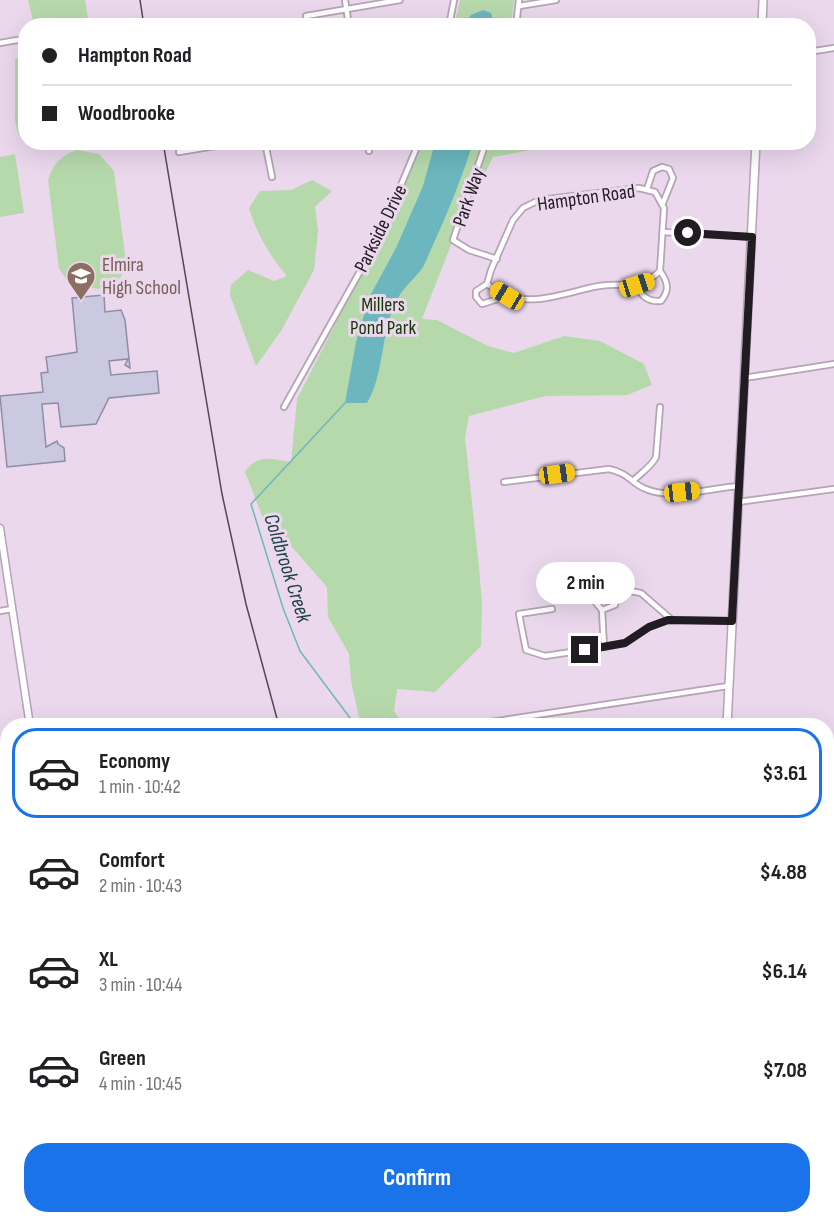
<!DOCTYPE html>
<meta charset="utf-8">
<style>
:root{--surface:#fff;--page:#f6f6f6;--text:#202124;--muted:#757577;--line:#e0e0e0;--accent:#1a73e8}
body{margin:0;font-family:"Sofia Sans Condensed",sans-serif;background:var(--page);color:var(--text);height:100vh;display:flex;flex-direction:column;font-size:22px;white-space:nowrap}
*{box-sizing:border-box;margin:0}
p{font-size:20px;color:var(--muted)}
.icon{flex:none;width:33px;height:33px;fill:none;stroke:currentColor;stroke-width:2;stroke-linecap:round;stroke-linejoin:round}
.map{position:relative;flex:1;overflow:hidden}
.sheet{position:absolute;left:0px;top:718px;width:834px;height:506px;display:flex;flex-direction:column;background:var(--surface);border-radius:24px 24px 0 0;box-shadow:0 6px 24px #0002}
.sheet>*{flex:none}
.banner{position:absolute;left:18px;top:18px;width:798px;height:132px;border-radius:24px;box-shadow:0 6px 24px #0002;display:grid;align-content:center;height:132px;padding:0 24px;background:var(--surface)}
.end{position:absolute;width:27px;height:27px;margin:-14px;border:8px solid #211b22;background:#fff;box-shadow:0 0 0 3px #fff}
.from{border-radius:50%}
.bubble{position:absolute;height:42px;border-radius:21px;background:var(--surface);box-shadow:0 6px 24px #0002;font-size:20px;font-weight:700;line-height:42px;text-align:center}
.car{position:absolute;width:18px;height:36px;margin:-18px -9px;border-radius:8px;box-shadow:0 0 4px 2px #0007;background:linear-gradient(#f5c518 24%,#345 0 40%,#f5c518 0 76%,#345 0 86%,#f5c518 0)}
.banner b{display:flex;align-items:center;gap:21px;height:57px;font-size:22px}
.banner b+b{border-top:2px solid var(--line)}
.banner i{width:15px;height:15px;background:var(--text)}
ul{padding:10px 0 0;list-style:none}
li{display:flex;align-items:center;gap:18px;height:90px;margin:0 12px 9px;padding:0 12px;border:3px solid transparent;border-radius:24px}
li div{flex:1}
li b{display:block;font-size:22px}
li em{font-style:normal;font-weight:700}
li.on{border-color:var(--accent)}
li>.icon{width:54px;height:54px;stroke-width:1.5}
.button{display:flex;gap:12px;margin-top:auto;padding:12px 24px}
.button a{flex:1;height:69px;border-radius:24px;background:var(--accent);color:#fff;font-size:24px;font-weight:700;line-height:69px;text-align:center}
.map>svg:first-child{display:block}
</style>
<div class="map">
<svg width="834" height="1223" viewBox="0 0 834 1223">
<rect width="100%" height="100%" fill="#ebd8ed"/>
<!-- green -->
<g fill="#b6d9ac">
<path d="M28,0H85L89,25H34Z"/>
<path d="M460,0H514L511,25L454,26Z"/>
<path d="M25,57H26L25,139L18,134L15,120V59Z"/>
<path d="M422,143H570L493,157L453,240L422,319L437,320L488,346L514,353L564,336L600,341L644,364L652,385L627,395L546,396L469,416L465,438L479,567L482,604L481,646L435,692L397,689L394,711L404,726H361L351,681L349,654L328,617L327,587L292,547L272,541L245,472C257,453 272,459 291,462L297,399L392,213Z"/>
<path d="M77,150L99,154L114,171L126,262L121,277L99,289L74,285L67,280L59,269L48,180C53,164 61,155 77,150Z"/>
<path d="M15,154L24,213L0,217V157Z"/>
<path d="M312,180L332,191L315,207L318,231L314,270L281,331L256,366L230,295L231,285L248,270L274,281L287,276C269,254 257,235 249,208L260,191L291,190Z"/>
<path d="M826,1017H834V1119L827,1088Z"/>
</g>
<!-- water -->
<g fill="#6cb7bf">
<path d="M483,10L491,13L494,25H465L471,15Z"/>
<path d="M438,142L473,143C462,177 448,212 433,245C429,253 426,263 421,270C412,281 402,289 396,302C380,334 385,373 367,403H345L356,342L364,315L371,294L396,248L423,186L433,150Z"/>
</g>
<g fill="none" stroke-linecap="round" stroke-linejoin="round">
<!-- stream -->
<g stroke="#6cb7bf" stroke-width="1.5">
<path d="M345,403L251,504L283,608L300,651L356,726"/>
<path d="M826,1065L834,1102"/>
</g>
</g>
<!-- building -->
<path fill="#cbc8e1" stroke="#8f8da4" stroke-width="1.5" d="M104,295L105,312L121,310L125,320L130,368L125,365L128,359L109,361L111,375L157,371L159,393L109,398L96,424L61,427L58,403L42,404L46,447L57,441L58,444L64,448L65,461L7,467L0,396L43,392L41,373L48,372L46,357L77,352L72,298Z"/>
<g fill="none" stroke-linecap="round" stroke-linejoin="round">
<!-- minor casing -->
<g stroke="#b6a3b7" stroke-width="8">
<g id="minor">
<path d="M345,0L349,26"/>
<path d="M519,6L556,0"/>
<path d="M306,16L400,0"/>
<path d="M449,26L454,0"/>
<path d="M516,26L519,0"/>
<path d="M0,43L17,40"/>
<path d="M808,52L834,48"/>
<path d="M265,142L272,177"/>
<path d="M368,142L369,151"/>
<path d="M486,142L453,240L469,250L497,259"/>
<path d="M179,152L239,142"/>
<path d="M639,188L655,192L664,208L660,271C639,291 624,282 599,286C570,291 538,306 507,296C501,294 493,288 487,284L491,270L513,220L523,208L539,200Z"/>
<path d="M647,189L653,171L662,167L669,169L673,178L663,203"/>
<path d="M663,232L752,237"/>
<path d="M487,284L476,291V297L482,304L507,296"/>
<path d="M637,285C641,297 649,302 661,301C670,290 668,282 660,271"/>
<path d="M744,378L834,364"/>
<path d="M284,407L363,266L391,209L419,142"/>
<path d="M634,480C641,473 652,466 656,457L660,407"/>
<path d="M504,482L609,469C631,474 630,483 646,489C670,500 712,488 739,486"/>
<path d="M738,502L834,489"/>
<path d="M552,609L519,614L526,650L545,656L604,647"/>
<path d="M602,610L596,603L597,592L607,587L619,589"/>
<path d="M0,611L12,609"/>
<path d="M672,620L641,593L619,589L615,605L602,610L604,647L625,643L649,627L668,620L732,621"/>
<path d="M464,726L728,686"/>
<path d="M0,780L8,778"/>
<path d="M826,866L834,865"/>
<path d="M0,947L8,946"/>
<path d="M0,990L8,1041"/>
<path d="M0,1098L8,1097"/>
<path d="M34,1216L35,1223"/>
<path d="M246,1216L247,1223"/>
<path d="M171,1223L219,1216"/>
<path d="M778,1223L812,1216"/>
</g>
</g>
<!-- tertiary casing -->
<g stroke="#b6a3b7" stroke-width="9">
<g id="tertiary">
<path d="M0,528L30,726"/>
<path d="M105,1216L106,1223"/>
</g>
</g>
<!-- secondary casing -->
<g stroke="#b6a3b7" stroke-width="10">
<g id="secondary">
<path d="M762,26L763,0"/>
<path d="M727,726L756,142"/>
<path d="M724,1216L725,1223"/>
</g>
</g>
<!-- minor -->
<use href="#minor" stroke="#fff" stroke-width="4.5"/>
<!-- tertiary -->
<use href="#tertiary" stroke="#fff" stroke-width="6"/>
<!-- secondary -->
<use href="#secondary" stroke="#fff" stroke-width="7"/>
<!-- rail -->
<g stroke="#514852" stroke-width="1.5">
<path d="M140,0L144,26"/>
<path d="M163,142L222,494L246,604L279,726"/>
<path d="M420,1216L422,1223"/>
</g>
</g>
<g fill="none" stroke-linecap="round" stroke-linejoin="round">
<!-- route -->
<path stroke="#211b22" stroke-width="8" d="M585,650L625,643L649,627L668,620L732,621L752,237L688,233"/>
</g>
<!-- icons -->
<defs>
<g id="school-pin" transform="scale(1.5)"><path d="M0 17L-7.5 6A9.5 9.5 0 1 1 7.5 6Z" fill="#8d6e63" stroke="#ebd8ed"/><path d="M0-5L7-2L0 1L-7-2ZM-4 1L0 2.5L4 1V4Q0 6-4 4Z" fill="#fff"/></g>
</defs>
<g fill-rule="evenodd">
<use href="#school-pin" x="81" y="276"/>
</g>
<g text-anchor="middle" stroke-width="6" stroke-linejoin="round" paint-order="stroke">
<!-- street labels -->
<g font-size="20" fill="#211b22" stroke="#ebd8ed">
<text transform="translate(468 197) rotate(-71)" y="7">Park Way</text>
<text transform="translate(586 197) rotate(-8)" y="7">Hampton Road</text>
<text transform="translate(380 228) rotate(-64)" y="7">Parkside Drive</text>
</g>
<!-- education labels -->
<g font-size="20" fill="#785e54" stroke="#ebd8ed" text-anchor="start">
<text x="102" y="271">Elmira<tspan x="102" dy="23">High School</tspan></text>
</g>
<!-- park labels -->
<g font-size="20" fill="#133606" stroke="#ebd8ed">
<text x="383" y="311">Millers<tspan x="383" dy="23">Pond Park</tspan></text>
</g>
<!-- water labels -->
<g font-size="21" font-style="italic" fill="#1e4246" stroke="#ebd8ed">
<text transform="translate(288 568) rotate(72)" y="7">Coldbrook Creek</text>
</g>
</g>
</svg>
<i class="end from" style="left:688px;top:233px"></i>
<i class="end" style="left:585px;top:650px"></i>
<div class="bubble" style="left:536px;top:562px;width:99px">2 min</div>
<i class="car" style="left:637px;top:285px;rotate:72deg"></i>
<i class="car" style="left:507px;top:296px;rotate:301deg"></i>
<i class="car" style="left:557px;top:474px;rotate:82deg"></i>
<i class="car" style="left:682px;top:492px;rotate:83deg"></i>
<div class="banner">
<b><i class="from"></i>Hampton Road</b>
<b><i></i>Woodbrooke</b>
</div>
<section class="sheet">
<ul>
<li class="on"><svg class="icon" aria-label="car" viewBox="0 0 24 24"><path d="M5 17H2v-5l4-1 3-4h7l3 4 3 1v5h-3M9 17h6M6 11h13"/><circle cx="7" cy="17" r="2"/><circle cx="17" cy="17" r="2"/></svg><div><b>Economy</b><p>1 min · 10:42</p></div><em>$3.61</em></li>
<li><svg class="icon" aria-label="car" viewBox="0 0 24 24"><path d="M5 17H2v-5l4-1 3-4h7l3 4 3 1v5h-3M9 17h6M6 11h13"/><circle cx="7" cy="17" r="2"/><circle cx="17" cy="17" r="2"/></svg><div><b>Comfort</b><p>2 min · 10:43</p></div><em>$4.88</em></li>
<li><svg class="icon" aria-label="car" viewBox="0 0 24 24"><path d="M5 17H2v-5l4-1 3-4h7l3 4 3 1v5h-3M9 17h6M6 11h13"/><circle cx="7" cy="17" r="2"/><circle cx="17" cy="17" r="2"/></svg><div><b>XL</b><p>3 min · 10:44</p></div><em>$6.14</em></li>
<li><svg class="icon" aria-label="car" viewBox="0 0 24 24"><path d="M5 17H2v-5l4-1 3-4h7l3 4 3 1v5h-3M9 17h6M6 11h13"/><circle cx="7" cy="17" r="2"/><circle cx="17" cy="17" r="2"/></svg><div><b>Green</b><p>4 min · 10:45</p></div><em>$7.08</em></li>
</ul>
<div class="button"><a>Confirm</a></div>
</section>
</div>
